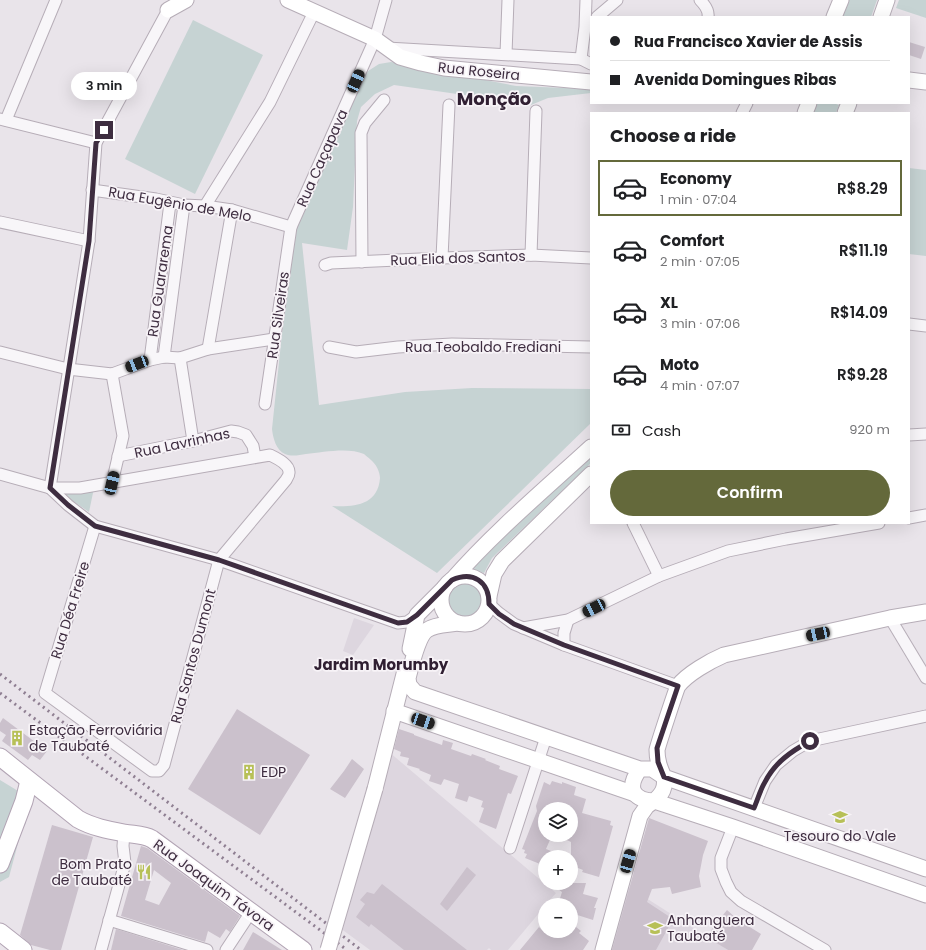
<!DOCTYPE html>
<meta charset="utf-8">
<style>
:root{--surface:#fff;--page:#f6f6f6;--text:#202124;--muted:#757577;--line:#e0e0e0;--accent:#64693b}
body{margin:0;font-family:Poppins,sans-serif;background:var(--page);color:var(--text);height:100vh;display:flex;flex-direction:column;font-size:15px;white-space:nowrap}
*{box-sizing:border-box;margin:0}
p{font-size:13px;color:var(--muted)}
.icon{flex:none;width:22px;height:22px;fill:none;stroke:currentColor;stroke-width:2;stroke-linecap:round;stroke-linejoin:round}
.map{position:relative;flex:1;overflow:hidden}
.side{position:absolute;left:590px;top:112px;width:320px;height:412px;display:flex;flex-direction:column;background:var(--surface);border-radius:0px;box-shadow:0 4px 16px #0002}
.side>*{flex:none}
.top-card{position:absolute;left:590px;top:16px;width:320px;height:88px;border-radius:0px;box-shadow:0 4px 16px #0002;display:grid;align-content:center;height:88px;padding:0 20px;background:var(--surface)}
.tools{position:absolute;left:538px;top:802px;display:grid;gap:8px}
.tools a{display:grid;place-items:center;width:40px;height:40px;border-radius:50%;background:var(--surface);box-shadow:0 4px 16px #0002;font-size:20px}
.end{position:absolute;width:18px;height:18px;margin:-9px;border:5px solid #3e2d40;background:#fff;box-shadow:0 0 0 2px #fff}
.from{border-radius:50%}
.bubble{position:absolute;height:28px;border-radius:14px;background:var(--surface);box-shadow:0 4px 16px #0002;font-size:13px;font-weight:600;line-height:28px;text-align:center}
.car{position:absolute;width:12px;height:24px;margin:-12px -6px;border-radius:5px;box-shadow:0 0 3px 1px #0007;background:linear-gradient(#222 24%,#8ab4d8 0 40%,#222 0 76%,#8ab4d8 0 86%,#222 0)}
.top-card b{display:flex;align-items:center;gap:14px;height:38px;font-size:15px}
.top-card b+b{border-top:1px solid var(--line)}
.top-card i{width:10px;height:10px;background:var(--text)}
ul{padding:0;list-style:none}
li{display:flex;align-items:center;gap:12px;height:56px;margin:0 8px 6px;padding:0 12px;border:2px solid transparent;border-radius:0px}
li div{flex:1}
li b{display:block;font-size:15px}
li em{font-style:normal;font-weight:600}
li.on{border-color:var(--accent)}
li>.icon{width:36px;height:36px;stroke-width:1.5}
h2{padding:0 20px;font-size:18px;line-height:48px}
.pay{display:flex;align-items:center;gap:10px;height:44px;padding:0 20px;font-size:15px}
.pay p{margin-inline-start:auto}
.cta{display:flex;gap:8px;margin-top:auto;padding:8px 20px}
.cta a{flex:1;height:46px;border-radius:24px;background:var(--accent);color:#fff;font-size:16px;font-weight:600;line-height:46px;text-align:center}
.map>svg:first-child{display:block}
</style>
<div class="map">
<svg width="926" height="950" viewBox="0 0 926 950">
<rect width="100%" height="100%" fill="#e9e4ea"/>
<!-- built -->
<g fill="#ddd6df">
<path d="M354,618L374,625L353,655L343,651Z"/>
<path d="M389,752L556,893L508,950H491L489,948L487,950H370L340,928Z"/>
<path d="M627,886L728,950H611Z"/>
</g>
<!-- green -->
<g fill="#c6d3d3">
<path d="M848,0H877L871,17H840Z"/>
<path d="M899,0H926V18L896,8Z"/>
<path d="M193,20L263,55L195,194L125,159Z"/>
<path d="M391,62L516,86L591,89V93L548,98L526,107L513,102L394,85L375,94L361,107L357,121L353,207L347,250L302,243L319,405L405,392L472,388L591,389V423L437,573L332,506C353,507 378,506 380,478C380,472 376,464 371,460C369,458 366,456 364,454C349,447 323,452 306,454C299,455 292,457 285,454C276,450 273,438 272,429L292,238L365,73L379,64Z"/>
<path d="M814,103H833L839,105L836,113H812Z"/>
<path d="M909,168L926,170V256L909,254Z"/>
<path d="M591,455V463L492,558L484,573L470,568Z"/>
<path d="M94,488L89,512L57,490Z"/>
<circle cx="466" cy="601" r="21"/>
<path d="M0,780L23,794L26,823L21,832L9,877L0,882Z"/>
</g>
<!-- building -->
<g fill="#cbc1cc" fill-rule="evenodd">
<path d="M909,42L925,47L921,59L909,55Z"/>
<path d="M237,709L310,755L260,835L188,789Z"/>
<path d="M3,718L47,751L40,760L32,755L28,760L2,741L6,735L0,731V723Z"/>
<path d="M399,729L414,734V735L442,745L443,740L453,743L451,749L471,756L472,754L486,759L485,760L500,766L499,769L518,776L511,794L508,793L496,829L479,822L484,808L481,807L483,801L469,796L467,802L455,798L459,784L444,779L441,785L429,781L431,775L419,770L420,769L407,765L409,758L400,756L401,752L394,749Z"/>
<path d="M352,759L364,769L345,798L330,789L344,771Z"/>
<path d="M552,781L562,784V782L576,787L574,795L586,799L582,813L611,821L610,825L613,826L599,877L582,872L583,870L573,866L574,864L571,863V842L556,835H571V809H545V835H552L546,849L566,857H545V866L525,858L527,854L524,853L525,850L522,849L537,811L536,806L544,782L550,785Z"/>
<path d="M649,818L708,841L703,855L699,876L701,887L672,894L670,887L652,889L647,902L673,919L656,950H612Z"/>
<path d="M52,825L93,837L61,950H50L31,945L20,935Z"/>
<path d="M141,846L147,848L240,916L230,932L226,929L220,938L208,931L205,942L121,916ZM154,870L171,883L159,905L145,900Z"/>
<path d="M467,867L476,875L447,911L440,904Z"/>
<path d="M550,883H586L583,894L598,898L594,908H596L593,920L571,913V905H558L562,892Z"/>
<path d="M382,884L467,950H404L371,924L369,927L356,917L365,904L360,900L367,892L374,894Z"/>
<path d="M727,910L737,919L761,934L752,950H728L708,938L712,929Z"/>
<path d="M571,923L581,931L579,933L589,941L583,950H520L539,927L543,931H571Z"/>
<path d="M116,929L183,950H111Z"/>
<path d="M253,932L282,950H243Z"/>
</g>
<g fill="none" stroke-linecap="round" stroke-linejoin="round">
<!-- street casing -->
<g stroke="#b6adb7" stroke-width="13">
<g id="street">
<path d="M700,0C704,4 709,11 708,17"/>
<path d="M597,17L617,0"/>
<path d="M387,48L581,59L591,64"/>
<path d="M506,54L508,0"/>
<path d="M581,59L585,27L586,0"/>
<path d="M742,113L747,103"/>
<path d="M0,119L96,143"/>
<path d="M6,120L56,0"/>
<path d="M92,190L156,199L184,205L205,206L232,210L291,227"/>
<path d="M205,206L270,102L314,12"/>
<path d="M0,222L89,241"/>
<path d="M531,255L536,111"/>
<path d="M442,258L449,105"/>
<path d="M362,262L361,133L365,123L384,100"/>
<path d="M325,265L331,263L442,258L531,255L591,258"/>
<path d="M909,324L926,326"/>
<path d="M329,347L356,352L398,347L452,344L591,347"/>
<path d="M208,349L232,210"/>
<path d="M0,352L68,369L112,374L150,360L164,357L180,358L208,349L274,339"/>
<path d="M164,357L184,205"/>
<path d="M180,358L193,441"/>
<path d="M150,360L170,203"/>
<path d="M265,404L291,227L375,39L386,0"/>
<path d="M909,435L926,434"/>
<path d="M118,456L193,441L231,431L238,432L246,435L253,446L255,457"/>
<path d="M0,474L50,488H80L270,455C276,458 290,464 289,473C289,476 287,478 286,480L219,560L164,765L159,771H152L45,693L95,526"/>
<path d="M112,483L123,436L112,374"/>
<path d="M50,488L89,241L96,143L168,10"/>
<path d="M50,488L68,505L95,526L219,560L398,623L407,622L417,615"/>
<path d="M909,518L926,515"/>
<path d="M633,523L659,576"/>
<path d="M489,604L499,613L514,624L564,645L678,686"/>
<path d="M890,618L926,678"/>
<path d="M523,628L568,620L659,576L728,551L786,539L879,523"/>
<path d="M564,645V633L568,620"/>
<path d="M754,808L765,781L776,765L793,751L810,741L926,716"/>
<path d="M733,827L721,858V869L726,882L731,892L741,901L825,950"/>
<path d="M510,848L546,737"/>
<path d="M109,920L207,950"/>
<path d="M101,950L125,863L123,846L124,833"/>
<path d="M226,950L251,912"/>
</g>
</g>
<!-- secondary casing -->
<g stroke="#b6adb7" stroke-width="17">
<g id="secondary">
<path d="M288,0L375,39L400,57L421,63L444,68L591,82"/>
<path d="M168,10L186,0"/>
<path d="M834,17L841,0"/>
<path d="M881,17L887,0"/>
<path d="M909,80L926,82"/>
<path d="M805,113L809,103"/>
<path d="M845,113L849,103"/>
<circle cx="465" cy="600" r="24"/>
<path d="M452,580C494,532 544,490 591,447"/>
<path d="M489,596L494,574L502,561L591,474"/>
<path d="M926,612L890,618L724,655C710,661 687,674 678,686C676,690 658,745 657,750C657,761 660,768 664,777L926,869"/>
<path d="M458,623C448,625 436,624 427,630C418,636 411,667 408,678L409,685L415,692L640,769H652L664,777C666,788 662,794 654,801C631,800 627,786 640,769"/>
<path d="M410,649L417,615L445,587"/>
<path d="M394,711L635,794"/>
<path d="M375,789L405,670"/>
<path d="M603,950L640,816L647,806L654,801L733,827L926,895"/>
</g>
</g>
<!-- primary casing -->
<g stroke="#b2a4b4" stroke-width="19">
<g id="primary">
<path d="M0,757L78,819C92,827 108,830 124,833C134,835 143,834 152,839L303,950"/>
<path d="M0,864L24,801L29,781"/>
<path d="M0,932L23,950"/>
</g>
</g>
<!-- street -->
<use href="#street" stroke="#f8f6f9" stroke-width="11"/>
<!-- secondary -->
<use href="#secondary" stroke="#fff" stroke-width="15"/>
<!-- primary -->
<use href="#primary" stroke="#fff" stroke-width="17"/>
<!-- rail -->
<g stroke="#8f7f92" stroke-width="3" stroke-dasharray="2 4" stroke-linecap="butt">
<path d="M0,674L361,950"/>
<path d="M0,693L347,950"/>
</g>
<!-- secondary-bridge casing -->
<g stroke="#b6adb7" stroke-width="17" stroke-linecap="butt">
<path id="secondary-bridge" d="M328,950L375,789"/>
</g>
<!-- secondary-bridge -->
<use href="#secondary-bridge" stroke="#fff" stroke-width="15"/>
</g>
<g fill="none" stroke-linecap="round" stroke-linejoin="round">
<!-- route -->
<path stroke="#3e2d40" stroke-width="5" d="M104,130L96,143L89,241L50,488L68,505L95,526L219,560L398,623L407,622L417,615L452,580C473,571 489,581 489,604L499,614L514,624L564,645L678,686L657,748L658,762L664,777L754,808C758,799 760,790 765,782C775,762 792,751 810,741"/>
</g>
<!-- icons -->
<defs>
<g id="building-bare" transform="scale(1.2)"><path d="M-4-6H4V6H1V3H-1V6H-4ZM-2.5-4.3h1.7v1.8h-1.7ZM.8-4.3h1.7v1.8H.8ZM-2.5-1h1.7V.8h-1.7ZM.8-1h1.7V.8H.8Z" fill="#b7c057" stroke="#f7f3f7" stroke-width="2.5" paint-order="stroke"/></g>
<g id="school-bare" transform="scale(1.2)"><path d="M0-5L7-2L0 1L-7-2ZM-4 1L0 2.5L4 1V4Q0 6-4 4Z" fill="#b7c057" stroke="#f7f3f7" stroke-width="2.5" paint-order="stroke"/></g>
<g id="restaurant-bare" transform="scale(1.2)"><path d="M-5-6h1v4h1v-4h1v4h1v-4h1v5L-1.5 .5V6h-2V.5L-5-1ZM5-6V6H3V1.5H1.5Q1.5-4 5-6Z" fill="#b7c057" stroke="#f7f3f7" stroke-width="2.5" paint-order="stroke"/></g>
<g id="university-bare" transform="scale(1.2)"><path d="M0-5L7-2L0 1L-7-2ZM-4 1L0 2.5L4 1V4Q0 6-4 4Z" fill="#b7c057" stroke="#f7f3f7" stroke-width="2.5" paint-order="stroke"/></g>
</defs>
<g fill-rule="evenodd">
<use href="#building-bare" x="17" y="738"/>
<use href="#building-bare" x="249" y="772"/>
<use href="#school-bare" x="840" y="817"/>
<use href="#restaurant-bare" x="144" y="872"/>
<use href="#university-bare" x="655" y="928"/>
</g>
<g text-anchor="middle" stroke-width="3.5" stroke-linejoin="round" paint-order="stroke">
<!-- street labels -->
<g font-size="14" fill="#3e2d40" stroke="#f7f3f7">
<text transform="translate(479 71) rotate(6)" y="5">Rua Roseira</text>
<text transform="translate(322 158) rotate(-66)" y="5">Rua Caçapava</text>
<text transform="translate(180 204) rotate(10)" y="5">Rua Eugênio de Melo</text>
<text transform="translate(458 258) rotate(-2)" y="5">Rua Elia dos Santos</text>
<text transform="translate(160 281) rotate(-82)" y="5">Rua Guararema</text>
<text transform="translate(278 315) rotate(-82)" y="5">Rua Silveiras</text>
<text x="483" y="352">Rua Teobaldo Frediani</text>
<text transform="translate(182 443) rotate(-12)" y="5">Rua Lavrinhas</text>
<text transform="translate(70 610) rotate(-73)" y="5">Rua Déa Freire</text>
<text transform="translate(193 656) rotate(-75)" y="5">Rua Santos Dumont</text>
<text transform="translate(214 885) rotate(36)" y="5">Rua Joaquim Távora</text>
</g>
<!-- poi labels -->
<g font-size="14" fill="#3e2d40" stroke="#f7f3f7" text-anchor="start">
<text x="29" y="735">Estação Ferroviária<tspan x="29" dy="16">de Taubaté</tspan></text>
<text x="261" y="777">EDP</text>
<text x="840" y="841" text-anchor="middle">Tesouro do Vale</text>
<text x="132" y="869" text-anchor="end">Bom Prato<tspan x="132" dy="16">de Taubaté</tspan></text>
<text x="667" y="925">Anhanguera<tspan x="667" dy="16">Taubaté</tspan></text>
</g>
<!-- neighbourhood labels -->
<g font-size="15" font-weight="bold" fill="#301f32" stroke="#f7f3f7">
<text x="381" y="670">Jardim Morumby</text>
</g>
<!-- district labels -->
<g font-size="18" font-weight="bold" fill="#301f32" stroke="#f7f3f7">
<text x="494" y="105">Monção</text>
</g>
</g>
</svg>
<div class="tools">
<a><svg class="icon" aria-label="layers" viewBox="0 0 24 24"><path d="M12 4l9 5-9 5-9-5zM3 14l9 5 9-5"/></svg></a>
<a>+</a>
<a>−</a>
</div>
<i class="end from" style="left:810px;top:741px"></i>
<i class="end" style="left:104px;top:130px"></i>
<div class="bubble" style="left:71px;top:72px;width:66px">3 min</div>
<i class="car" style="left:356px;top:81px;rotate:24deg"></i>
<i class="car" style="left:137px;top:364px;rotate:249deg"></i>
<i class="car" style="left:112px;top:483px;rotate:13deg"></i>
<i class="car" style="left:594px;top:608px;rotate:244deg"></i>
<i class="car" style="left:818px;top:634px;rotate:258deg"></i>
<i class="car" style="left:423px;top:721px;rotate:109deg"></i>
<i class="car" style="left:628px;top:861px;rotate:16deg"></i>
<div class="top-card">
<b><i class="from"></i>Rua Francisco Xavier de Assis</b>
<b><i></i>Avenida Domingues Ribas</b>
</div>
<section class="side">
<h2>Choose a ride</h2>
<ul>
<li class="on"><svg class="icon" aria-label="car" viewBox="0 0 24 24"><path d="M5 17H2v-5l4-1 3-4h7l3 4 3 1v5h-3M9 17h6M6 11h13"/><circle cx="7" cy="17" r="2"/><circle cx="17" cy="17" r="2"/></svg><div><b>Economy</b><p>1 min · 07:04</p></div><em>R$8.29</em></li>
<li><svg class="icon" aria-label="car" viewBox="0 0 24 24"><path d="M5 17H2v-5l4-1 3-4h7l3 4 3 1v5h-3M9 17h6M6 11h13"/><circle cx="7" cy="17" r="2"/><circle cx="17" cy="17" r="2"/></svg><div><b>Comfort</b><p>2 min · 07:05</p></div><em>R$11.19</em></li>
<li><svg class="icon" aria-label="car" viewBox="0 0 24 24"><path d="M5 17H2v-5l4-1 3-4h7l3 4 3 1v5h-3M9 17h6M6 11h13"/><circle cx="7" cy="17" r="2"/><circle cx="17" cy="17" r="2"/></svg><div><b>XL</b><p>3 min · 07:06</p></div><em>R$14.09</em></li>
<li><svg class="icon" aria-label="car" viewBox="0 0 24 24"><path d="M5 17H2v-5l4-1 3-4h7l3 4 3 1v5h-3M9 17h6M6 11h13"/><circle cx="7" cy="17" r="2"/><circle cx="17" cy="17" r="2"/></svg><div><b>Moto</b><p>4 min · 07:07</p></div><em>R$9.28</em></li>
</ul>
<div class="pay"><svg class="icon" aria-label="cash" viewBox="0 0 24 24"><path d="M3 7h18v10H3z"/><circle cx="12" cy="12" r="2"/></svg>Cash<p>920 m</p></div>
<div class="cta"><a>Confirm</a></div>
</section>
</div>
